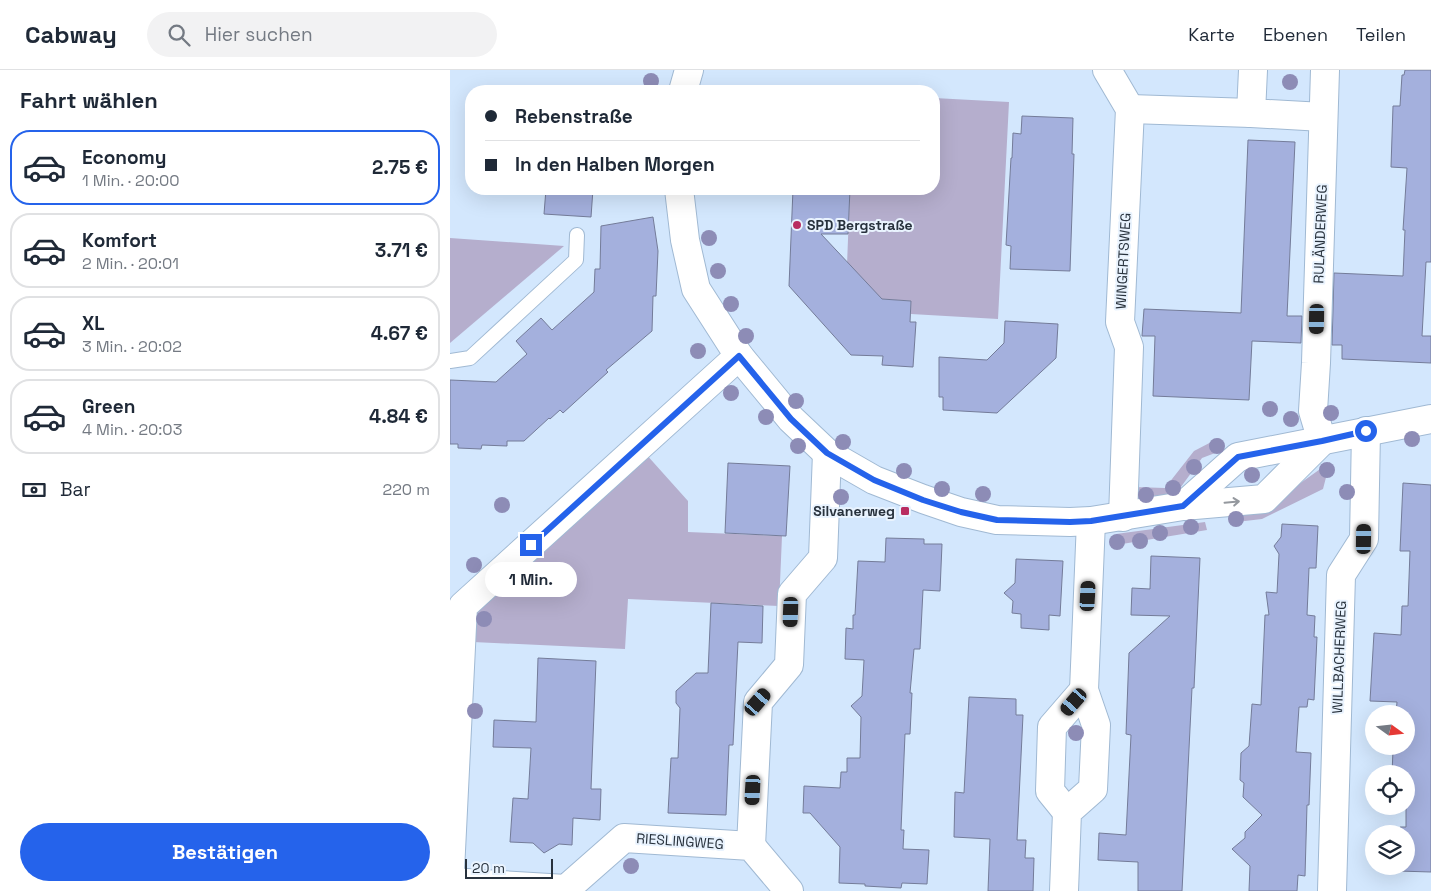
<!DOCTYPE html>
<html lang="de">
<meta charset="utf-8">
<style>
:root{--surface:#fff;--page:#f2f2f3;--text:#1f2937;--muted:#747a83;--line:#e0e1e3;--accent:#2563eb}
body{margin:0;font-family:"Space Grotesk",sans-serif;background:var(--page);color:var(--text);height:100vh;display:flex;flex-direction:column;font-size:19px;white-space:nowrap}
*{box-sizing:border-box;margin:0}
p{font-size:16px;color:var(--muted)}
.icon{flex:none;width:28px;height:28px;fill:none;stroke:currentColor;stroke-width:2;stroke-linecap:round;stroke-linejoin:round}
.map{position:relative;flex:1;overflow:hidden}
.panel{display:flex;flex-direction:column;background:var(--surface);width:450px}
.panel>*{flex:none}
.top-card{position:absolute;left:15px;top:15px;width:475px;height:110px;border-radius:20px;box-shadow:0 5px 20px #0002;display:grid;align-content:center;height:110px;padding:0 20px;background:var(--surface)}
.needle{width:32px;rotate:105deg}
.controls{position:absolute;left:915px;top:635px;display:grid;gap:10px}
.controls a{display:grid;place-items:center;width:50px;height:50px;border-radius:50%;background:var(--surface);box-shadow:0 5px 20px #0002;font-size:25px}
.scale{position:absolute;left:15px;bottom:12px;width:88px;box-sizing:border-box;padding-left:5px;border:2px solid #28323d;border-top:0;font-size:14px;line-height:18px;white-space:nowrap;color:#28323d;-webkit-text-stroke:4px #e9f3fe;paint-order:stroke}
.end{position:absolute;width:22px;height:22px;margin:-11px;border:6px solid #2563eb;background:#fff;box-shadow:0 0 0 2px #fff}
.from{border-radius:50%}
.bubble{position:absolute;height:35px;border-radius:18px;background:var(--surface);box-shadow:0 5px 20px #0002;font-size:16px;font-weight:600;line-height:35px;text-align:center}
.car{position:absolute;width:15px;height:30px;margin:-15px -8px;border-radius:6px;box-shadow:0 0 4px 1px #0007;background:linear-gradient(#222 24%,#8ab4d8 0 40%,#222 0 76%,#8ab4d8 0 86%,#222 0)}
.top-card b{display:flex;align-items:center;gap:18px;height:48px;font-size:19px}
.top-card b+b{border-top:1px solid var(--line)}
.top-card i{width:12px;height:12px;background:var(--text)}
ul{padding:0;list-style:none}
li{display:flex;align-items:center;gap:15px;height:75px;margin:0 10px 8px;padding:0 10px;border:2px solid var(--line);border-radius:20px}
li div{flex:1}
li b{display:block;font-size:19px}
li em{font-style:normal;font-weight:600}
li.selected{border-color:var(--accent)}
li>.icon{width:45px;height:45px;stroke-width:1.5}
h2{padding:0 20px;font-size:22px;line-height:60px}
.pay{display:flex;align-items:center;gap:12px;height:55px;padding:0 20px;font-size:19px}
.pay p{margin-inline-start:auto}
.cta{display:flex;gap:10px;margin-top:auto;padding:10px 20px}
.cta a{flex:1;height:58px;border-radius:30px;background:var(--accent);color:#fff;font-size:20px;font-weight:600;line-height:58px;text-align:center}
header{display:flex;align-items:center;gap:30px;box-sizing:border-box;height:70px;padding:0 25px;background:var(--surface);border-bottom:1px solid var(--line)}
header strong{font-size:24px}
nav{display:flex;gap:28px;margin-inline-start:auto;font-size:18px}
.search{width:350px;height:45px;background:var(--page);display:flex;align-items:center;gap:12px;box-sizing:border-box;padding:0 18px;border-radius:28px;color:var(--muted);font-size:19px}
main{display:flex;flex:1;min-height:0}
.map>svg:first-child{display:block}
</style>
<header>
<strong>Cabway</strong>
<div class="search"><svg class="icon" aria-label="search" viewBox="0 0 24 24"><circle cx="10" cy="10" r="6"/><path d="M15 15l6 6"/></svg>Hier suchen</div>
<nav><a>Karte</a><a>Ebenen</a><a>Teilen</a></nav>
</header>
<main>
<section class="panel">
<h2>Fahrt wählen</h2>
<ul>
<li class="selected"><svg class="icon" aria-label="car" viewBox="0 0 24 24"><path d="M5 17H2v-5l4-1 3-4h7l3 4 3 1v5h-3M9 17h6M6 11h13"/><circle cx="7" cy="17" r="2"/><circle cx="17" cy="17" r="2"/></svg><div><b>Economy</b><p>1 Min. · 20:00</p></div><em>2.75 €</em></li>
<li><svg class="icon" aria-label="car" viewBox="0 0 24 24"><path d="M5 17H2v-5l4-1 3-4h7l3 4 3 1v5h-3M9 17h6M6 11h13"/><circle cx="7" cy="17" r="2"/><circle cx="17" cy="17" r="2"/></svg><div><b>Komfort</b><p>2 Min. · 20:01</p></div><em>3.71 €</em></li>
<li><svg class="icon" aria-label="car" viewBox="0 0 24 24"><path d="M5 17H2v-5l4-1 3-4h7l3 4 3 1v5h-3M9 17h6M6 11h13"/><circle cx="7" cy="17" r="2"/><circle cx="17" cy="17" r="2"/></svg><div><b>XL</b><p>3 Min. · 20:02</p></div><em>4.67 €</em></li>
<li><svg class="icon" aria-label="car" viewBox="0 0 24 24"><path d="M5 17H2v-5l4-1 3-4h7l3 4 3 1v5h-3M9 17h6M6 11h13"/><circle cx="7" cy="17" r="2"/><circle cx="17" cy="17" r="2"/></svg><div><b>Green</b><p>4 Min. · 20:03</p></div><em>4.84 €</em></li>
</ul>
<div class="pay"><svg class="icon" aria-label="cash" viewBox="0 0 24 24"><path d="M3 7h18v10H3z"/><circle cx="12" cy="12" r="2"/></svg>Bar<p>220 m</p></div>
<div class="cta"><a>Bestätigen</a></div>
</section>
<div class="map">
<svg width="981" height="821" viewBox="0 0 981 821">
<rect width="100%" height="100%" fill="#d3e7fd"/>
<!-- green -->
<g fill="#b5aecd">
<path d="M484,28L559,32L548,249L461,244V231L429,229L397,195L400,119H484Z"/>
<path d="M0,168L114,176L0,273Z"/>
<path d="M769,368L773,380L752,388L720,432L683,434L685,417L715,418L744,381Z"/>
<path d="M195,383L238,431V462L332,466L329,536L178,529L175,579L23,572L24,540Z"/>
<path d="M880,392L873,419L812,449L795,451L778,449L831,427Z"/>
<path d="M755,452L757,460L660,476L666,464Z"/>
</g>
<!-- building -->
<g fill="#a4b0dd" stroke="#747c99">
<path d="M955,0H981V192H976L972,266H981V293L892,289V275H882L884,203L953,206L955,160H953L957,98L941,97L943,36H950L952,5H954Z"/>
<path d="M572,46L623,48L622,84H624L620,201L560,199L561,176L556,175L561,88H562L563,63L571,64Z"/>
<path d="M798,70L845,72L837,246H852L851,273L802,271L799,330L703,326L705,266H692L694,239L791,243Z"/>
<path d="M96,119H143L141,147L94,144Z"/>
<path d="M343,119H400L398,164H371L432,229L461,231L460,252H466L463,297L432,295L433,286L401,285L339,216Z"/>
<path d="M203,147L208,181L206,226H203L202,261L156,300L158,302L113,343L110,340L100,349L99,348L74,371H57V376L32,375L31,379L8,378V374H0V310L46,312L77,284L66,271L91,248L102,260L144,222L145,199H150L151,156Z"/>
<path d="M555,251L608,254L606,288L547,343L493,340V327H489V287L537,290L554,273Z"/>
<path d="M278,393L340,396L336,466L275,463Z"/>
<path d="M953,413L981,415V802L948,801V796H956V764H950V757H956V704H942L943,680H945V676H956V644H946L947,632L920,631L924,563L951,565L952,536H958L960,481H950Z"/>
<path d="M832,454L868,456L866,498H859L857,545L865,546L864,567H867L864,630L858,629L857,637H849L846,682L861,683L859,735H857L855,806L848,805L847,821H799L800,796L782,779L795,768V762L812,745L793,727L794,713L790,710L791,683L799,676L802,634L811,635L815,545H819L816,522L827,523L829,484L824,476L831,467Z"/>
<path d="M436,468L474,469V474H492L490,521L473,520L470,579H464L460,623H462L460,664H455L451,760H454L453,779L479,780L477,814L452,813L451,818L415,816V814L389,813L390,777L360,743H353L354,716L390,718L391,702H397V688H410L411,647L401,636L412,626L414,590L395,589L396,558L403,559V545H405L408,491L435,492Z"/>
<path d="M701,486L750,488L744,618H742L732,821H688V792L648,790L649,763L676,765L681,665L676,664L679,583L720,546L681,545L682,518L700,519Z"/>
<path d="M566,489L613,491L610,546L599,545V560L571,558V544L562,543L563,531L554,523L565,513Z"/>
<path d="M261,533L313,536L312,573L288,572L283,675H279L276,745L218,743L221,688H228L230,638L226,633V621L246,603H258Z"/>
<path d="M88,588L146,591L141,719H151L150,750L123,748L122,775L109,774L94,783L83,773L60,772L63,728L78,729L81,678L43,677L44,650L86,652Z"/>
<path d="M519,627L566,629V645H573L567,770H576L575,788H584L583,821H538L540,769L504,767L505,722L514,723Z"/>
</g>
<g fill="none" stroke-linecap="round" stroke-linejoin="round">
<!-- service casing -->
<g stroke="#a0b9d3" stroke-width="16">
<path id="service" d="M0,291L20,288L126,190L127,165"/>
</g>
<!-- minor casing -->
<g stroke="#a0b9d3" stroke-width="30">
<g id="minor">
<path d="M657,0L680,39L670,252L679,277L673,447"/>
<path d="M803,0L801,43L873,47"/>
<path d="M233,21L239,0"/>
<path d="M680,39L801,43"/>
<path d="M229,119L235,170L246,219L289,286L341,349L377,383L424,410L473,429L511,442L547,450L620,452L641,451L733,436L814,429L872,371"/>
<path d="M872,371L863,341L866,293L875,0"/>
<path d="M733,436L788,387L981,349"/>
<path d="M617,742L600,721L602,657L634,620"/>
<path d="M301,776L308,632L339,595L342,524L373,488L377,383"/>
<path d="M0,801L13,536L289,286"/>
<path d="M0,812L116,819L174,768L301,776L339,821"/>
<path d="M614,821L617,742L643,719L646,655L634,620L641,451"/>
<path d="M882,821L891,505L914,469L916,361"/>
</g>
</g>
<!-- service -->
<use href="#service" stroke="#fff" stroke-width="14"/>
<!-- minor -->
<use href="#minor" stroke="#fff" stroke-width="28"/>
</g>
<!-- trees -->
<g fill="#8d8cb6">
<circle cx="201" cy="11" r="8"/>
<circle cx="840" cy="12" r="8"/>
<circle cx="259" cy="168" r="8"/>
<circle cx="268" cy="201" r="8"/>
<circle cx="281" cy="234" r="8"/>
<circle cx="296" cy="266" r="8"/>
<circle cx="248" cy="281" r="8"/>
<circle cx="281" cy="323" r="8"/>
<circle cx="346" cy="331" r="8"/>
<circle cx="820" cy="339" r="8"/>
<circle cx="881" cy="343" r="8"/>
<circle cx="316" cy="347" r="8"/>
<circle cx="841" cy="349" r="8"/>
<circle cx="962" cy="369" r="8"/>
<circle cx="393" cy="372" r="8"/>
<circle cx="348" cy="376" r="8"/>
<circle cx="767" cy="376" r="8"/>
<circle cx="744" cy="397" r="8"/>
<circle cx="877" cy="400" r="8"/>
<circle cx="454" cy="401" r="8"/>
<circle cx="802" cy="405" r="8"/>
<circle cx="723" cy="418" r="8"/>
<circle cx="492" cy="419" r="8"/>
<circle cx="897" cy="422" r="8"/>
<circle cx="533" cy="424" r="8"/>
<circle cx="696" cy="425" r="8"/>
<circle cx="391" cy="427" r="8"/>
<circle cx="52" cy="435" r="8"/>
<circle cx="786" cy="449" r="8"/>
<circle cx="741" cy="457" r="8"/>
<circle cx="710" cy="463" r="8"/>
<circle cx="690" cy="471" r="8"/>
<circle cx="667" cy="472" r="8"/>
<circle cx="24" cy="495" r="8"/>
<circle cx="34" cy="549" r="8"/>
<circle cx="25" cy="641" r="8"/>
<circle cx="626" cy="663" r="8"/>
<circle cx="181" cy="796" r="8"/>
</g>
<!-- one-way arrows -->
<defs><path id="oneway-shaft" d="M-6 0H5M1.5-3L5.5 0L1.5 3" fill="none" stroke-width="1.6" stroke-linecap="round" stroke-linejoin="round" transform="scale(1.25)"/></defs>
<use stroke="#94989e" href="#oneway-shaft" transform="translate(782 432) rotate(-5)"/>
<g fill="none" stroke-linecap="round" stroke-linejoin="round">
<!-- route -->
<path stroke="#2563eb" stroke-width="6" d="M81,475L289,286L341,349L377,383L424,410L473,430L511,442L547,450L620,452L641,451L733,436L788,387L872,371L916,361"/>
</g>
<!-- markers -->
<g fill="#b92c60" stroke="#e9f3fe" stroke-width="2">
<circle cx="347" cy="155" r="5"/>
<rect x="450" y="436" width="10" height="10" rx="2.5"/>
</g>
<g text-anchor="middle" stroke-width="4" stroke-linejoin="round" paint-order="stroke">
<!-- poi labels -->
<g font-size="14" font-weight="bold" fill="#28323d" stroke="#e9f3fe" text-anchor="start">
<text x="357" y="160">SPD Bergstraße</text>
<text x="445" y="446" text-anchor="end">Silvanerweg</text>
</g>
<!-- street labels -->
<g font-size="14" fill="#28323d" stroke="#e9f3fe">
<text transform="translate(870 164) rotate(-88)" y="5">RULÄNDERWEG</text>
<text transform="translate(673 191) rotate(-87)" y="5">WINGERTSWEG</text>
<text transform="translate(889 587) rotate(-88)" y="5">WILLBACHERWEG</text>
<text transform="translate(230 771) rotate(4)" y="5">RIESLINGWEG</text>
</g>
</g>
</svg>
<div class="controls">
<a><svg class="needle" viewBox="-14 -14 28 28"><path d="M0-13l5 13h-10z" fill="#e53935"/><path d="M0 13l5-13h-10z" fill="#747a83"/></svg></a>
<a><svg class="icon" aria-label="locate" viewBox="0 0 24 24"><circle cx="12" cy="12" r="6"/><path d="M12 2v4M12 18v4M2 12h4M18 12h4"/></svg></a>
<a><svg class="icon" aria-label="layers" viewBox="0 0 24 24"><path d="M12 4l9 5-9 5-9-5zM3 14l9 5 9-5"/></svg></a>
</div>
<div class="scale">20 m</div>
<i class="end from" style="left:916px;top:361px"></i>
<i class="end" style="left:81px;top:475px"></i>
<div class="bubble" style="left:35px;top:492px;width:92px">1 Min.</div>
<i class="car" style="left:867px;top:249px;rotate:181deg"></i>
<i class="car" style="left:914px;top:469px;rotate:1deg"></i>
<i class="car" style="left:638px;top:526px;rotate:3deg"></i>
<i class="car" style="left:341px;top:542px;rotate:182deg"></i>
<i class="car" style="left:308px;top:632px;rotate:41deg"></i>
<i class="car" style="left:624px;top:632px;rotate:221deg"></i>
<i class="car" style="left:303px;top:720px;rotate:183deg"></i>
<div class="top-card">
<b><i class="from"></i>Rebenstraße</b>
<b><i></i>In den Halben Morgen</b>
</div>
</div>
</main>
